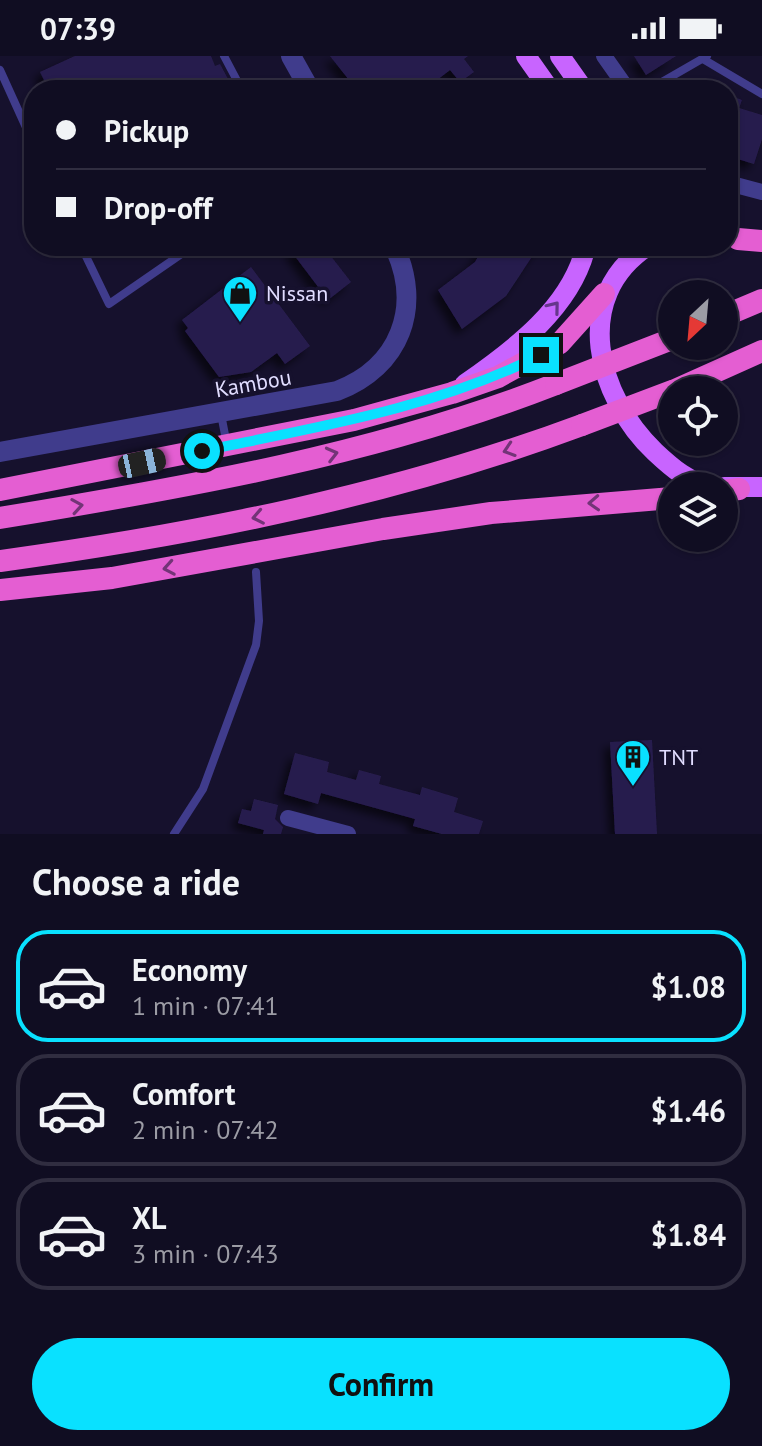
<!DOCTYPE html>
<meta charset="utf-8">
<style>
:root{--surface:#100d22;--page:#1e1b2f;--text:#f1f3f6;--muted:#9c9ca5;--line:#302d40;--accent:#09e1ff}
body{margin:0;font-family:"PT Sans",sans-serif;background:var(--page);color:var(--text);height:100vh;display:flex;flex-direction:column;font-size:30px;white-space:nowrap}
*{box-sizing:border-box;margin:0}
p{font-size:26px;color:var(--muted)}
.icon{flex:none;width:44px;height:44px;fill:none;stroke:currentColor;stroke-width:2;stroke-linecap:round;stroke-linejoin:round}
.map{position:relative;height:778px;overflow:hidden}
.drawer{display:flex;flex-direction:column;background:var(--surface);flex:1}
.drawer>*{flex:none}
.top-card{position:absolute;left:24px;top:24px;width:714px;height:176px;border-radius:32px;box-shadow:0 2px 6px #0004,0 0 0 2px var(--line);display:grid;align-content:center;height:176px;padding:0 32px;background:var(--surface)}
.needle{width:52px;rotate:206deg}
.buttons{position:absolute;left:658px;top:224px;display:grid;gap:16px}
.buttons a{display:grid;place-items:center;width:80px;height:80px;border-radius:50%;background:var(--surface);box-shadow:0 2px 6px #0004,0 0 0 2px var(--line);font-size:40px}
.end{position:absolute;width:36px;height:36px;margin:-18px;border:10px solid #09e1ff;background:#111;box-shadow:0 0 0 4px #111}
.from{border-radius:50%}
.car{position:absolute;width:24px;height:48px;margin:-24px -12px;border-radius:10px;box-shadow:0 0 6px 2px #0007;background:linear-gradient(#222 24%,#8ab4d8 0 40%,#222 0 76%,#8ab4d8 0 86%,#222 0)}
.top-card b{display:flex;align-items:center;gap:28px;height:76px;font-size:30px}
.top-card b+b{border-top:2px solid var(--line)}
.top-card i{width:20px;height:20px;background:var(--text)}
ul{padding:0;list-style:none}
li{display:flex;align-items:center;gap:24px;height:112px;margin:0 16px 12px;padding:0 16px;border:4px solid var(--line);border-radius:32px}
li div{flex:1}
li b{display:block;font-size:30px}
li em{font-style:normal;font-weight:700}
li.current{border-color:var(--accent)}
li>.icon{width:72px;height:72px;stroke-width:1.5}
h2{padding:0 32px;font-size:36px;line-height:96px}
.cta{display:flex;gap:16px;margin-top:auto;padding:16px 32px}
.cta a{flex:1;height:92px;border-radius:48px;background:var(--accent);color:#111;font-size:32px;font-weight:700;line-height:92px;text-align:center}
.status{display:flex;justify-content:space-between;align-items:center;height:56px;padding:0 40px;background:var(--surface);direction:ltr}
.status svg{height:22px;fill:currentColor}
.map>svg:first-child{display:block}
</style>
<div class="status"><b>07:39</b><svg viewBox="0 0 49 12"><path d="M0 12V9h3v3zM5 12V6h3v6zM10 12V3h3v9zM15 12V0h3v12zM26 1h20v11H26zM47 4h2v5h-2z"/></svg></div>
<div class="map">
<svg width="762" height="778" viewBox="0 0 762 778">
<defs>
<filter id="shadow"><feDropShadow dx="-6" dy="6" stdDeviation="4" flood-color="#0009"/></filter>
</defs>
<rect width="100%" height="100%" fill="#16112d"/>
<!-- building -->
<g fill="#281d4e" filter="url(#shadow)">
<path d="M75,0H211L215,10L220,8L228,23L223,26L227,34H49L40,16Z"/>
<path d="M330,0H468L464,3L474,16L460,26L450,14L424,34H357Z"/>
<path d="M634,0H676L646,19Z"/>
<path d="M728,39L742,44L739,52L762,59V83L754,108L728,100Z"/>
<path d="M298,190H323L351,226L328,244L291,195Z"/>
<path d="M484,190H539L506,240L462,273L438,234L475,206Z"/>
<path d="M251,211L310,290L285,308L277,297L251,316L219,321L185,275L188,272L182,264Z"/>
<path d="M652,684L657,778H615L610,686Z"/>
<path d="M295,697L329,706L327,716L356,724L359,714L381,720L379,728L420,739L422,731L458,742L454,756L483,765L479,778H442L413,770L415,763L321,737L318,748L284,738Z"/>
<path d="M254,743L278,749L275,763L283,771L281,778H263L264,774L238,767L242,753L251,755Z"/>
</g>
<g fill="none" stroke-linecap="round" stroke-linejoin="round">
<!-- service -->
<g stroke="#403c8c" stroke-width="8">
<path d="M224,0L242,34"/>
<path d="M703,3L762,38"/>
<path d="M0,14L34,89"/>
<path d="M648,34L707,0"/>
<path d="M81,190L109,248L193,190"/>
<path d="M221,358L226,384"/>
<path d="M174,778L203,733L256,589L259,565L256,516"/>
</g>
<!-- minor -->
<g stroke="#403c8c" stroke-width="16">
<path d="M604,0L628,34"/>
<path d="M728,127L762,136"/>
<path d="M288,762L348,778"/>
</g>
<!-- tertiary -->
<g stroke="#403c8c" stroke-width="20">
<path d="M291,0L310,34"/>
<path d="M0,396L337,335C400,311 423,251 394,190"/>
</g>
<!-- primary -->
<g stroke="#c864ff" stroke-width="20">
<path d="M526,0L550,34"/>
<path d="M560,0L584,34"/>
<path d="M648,190C570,241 597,341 655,396C671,411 690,428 712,430"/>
<path d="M465,328C514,294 572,251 586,190"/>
<path d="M724,431H762"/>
</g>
<!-- trunk -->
<g stroke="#e45ed2" stroke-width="22">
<path d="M738,183L762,185"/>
<path d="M724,260L762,244"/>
<path d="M675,334L762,295"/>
<path d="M0,434L354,364L452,337L498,321L560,287L604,238"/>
<path d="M724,435L739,433"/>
<path d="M0,462C189,431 377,398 556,328"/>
<path d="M0,505C198,478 394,439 582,369"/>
<path d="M0,534L112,522L383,473L491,457L672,442"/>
</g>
<!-- trunk-bridge -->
<g stroke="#e45ed2" stroke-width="22">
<path d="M556,328L672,283"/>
<path d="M582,369L672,335"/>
</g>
</g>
<!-- one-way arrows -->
<defs><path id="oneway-chevron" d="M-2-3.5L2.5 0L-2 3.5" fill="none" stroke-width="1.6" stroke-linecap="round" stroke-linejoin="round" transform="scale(2)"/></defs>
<use stroke="#66368c" href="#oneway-chevron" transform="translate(554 251) rotate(-51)"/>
<g stroke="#733477">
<use href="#oneway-chevron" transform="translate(509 394) rotate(162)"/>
<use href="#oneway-chevron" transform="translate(332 398) rotate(-14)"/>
<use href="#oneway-chevron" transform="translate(594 447) rotate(177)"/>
<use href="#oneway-chevron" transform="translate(77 450) rotate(-9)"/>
<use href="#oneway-chevron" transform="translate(258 461) rotate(169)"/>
<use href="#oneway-chevron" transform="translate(169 512) rotate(170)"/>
</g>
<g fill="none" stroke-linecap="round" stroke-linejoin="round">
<!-- route -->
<path stroke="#09e1ff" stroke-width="10" d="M202,395C318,371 435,352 541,299"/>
</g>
<!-- icons -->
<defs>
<g id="shop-pin" transform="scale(1.8)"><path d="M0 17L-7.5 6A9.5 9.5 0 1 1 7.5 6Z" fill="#09e1ff" stroke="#16112d"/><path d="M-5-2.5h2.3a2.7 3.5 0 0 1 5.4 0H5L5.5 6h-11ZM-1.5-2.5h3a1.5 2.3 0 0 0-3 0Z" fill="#111"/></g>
<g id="building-pin" transform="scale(1.8)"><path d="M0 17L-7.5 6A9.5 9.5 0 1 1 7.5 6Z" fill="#09e1ff" stroke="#16112d"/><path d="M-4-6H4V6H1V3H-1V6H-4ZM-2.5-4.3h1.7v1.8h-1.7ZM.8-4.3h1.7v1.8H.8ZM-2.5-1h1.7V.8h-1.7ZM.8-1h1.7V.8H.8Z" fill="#111"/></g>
</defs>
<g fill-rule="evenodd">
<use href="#shop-pin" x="240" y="237"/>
<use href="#building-pin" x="633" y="701"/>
</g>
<g text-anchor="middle" stroke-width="7" stroke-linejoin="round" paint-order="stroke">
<!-- poi labels -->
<g font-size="22" fill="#e1ddff" stroke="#16112d" text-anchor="start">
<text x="266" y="245">Nissan</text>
<text x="659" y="709">TNT</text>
</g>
<!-- street labels -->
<g font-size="22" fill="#e1ddff" stroke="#16112d">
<text transform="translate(253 327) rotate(-10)" y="8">Kambou</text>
</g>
</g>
</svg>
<div class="buttons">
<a><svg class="needle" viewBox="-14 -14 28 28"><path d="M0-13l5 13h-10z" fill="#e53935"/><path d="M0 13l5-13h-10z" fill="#9c9ca5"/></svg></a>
<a><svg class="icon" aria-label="locate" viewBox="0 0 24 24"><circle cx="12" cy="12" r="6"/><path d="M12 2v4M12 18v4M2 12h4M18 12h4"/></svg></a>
<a><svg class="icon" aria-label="layers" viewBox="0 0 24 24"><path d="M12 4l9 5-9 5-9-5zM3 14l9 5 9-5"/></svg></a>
</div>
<i class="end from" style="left:202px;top:395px"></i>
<i class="end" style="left:541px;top:299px"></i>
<i class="car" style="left:142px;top:407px;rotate:78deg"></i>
<div class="top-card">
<b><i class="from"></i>Pickup</b>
<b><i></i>Drop-off</b>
</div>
</div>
<section class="drawer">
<h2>Choose a ride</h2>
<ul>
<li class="current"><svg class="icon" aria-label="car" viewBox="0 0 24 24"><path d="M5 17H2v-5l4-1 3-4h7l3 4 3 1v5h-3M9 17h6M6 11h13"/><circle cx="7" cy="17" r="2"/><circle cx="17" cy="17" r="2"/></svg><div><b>Economy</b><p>1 min · 07:41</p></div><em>$1.08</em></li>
<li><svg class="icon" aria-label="car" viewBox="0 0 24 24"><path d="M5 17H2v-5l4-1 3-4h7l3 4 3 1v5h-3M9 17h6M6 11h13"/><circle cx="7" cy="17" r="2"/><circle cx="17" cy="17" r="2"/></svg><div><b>Comfort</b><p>2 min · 07:42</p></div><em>$1.46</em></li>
<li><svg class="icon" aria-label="car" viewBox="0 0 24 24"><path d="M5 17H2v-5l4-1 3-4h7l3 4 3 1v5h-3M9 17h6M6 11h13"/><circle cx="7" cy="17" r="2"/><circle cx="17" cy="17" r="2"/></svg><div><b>XL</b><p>3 min · 07:43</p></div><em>$1.84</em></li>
</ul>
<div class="cta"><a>Confirm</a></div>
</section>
